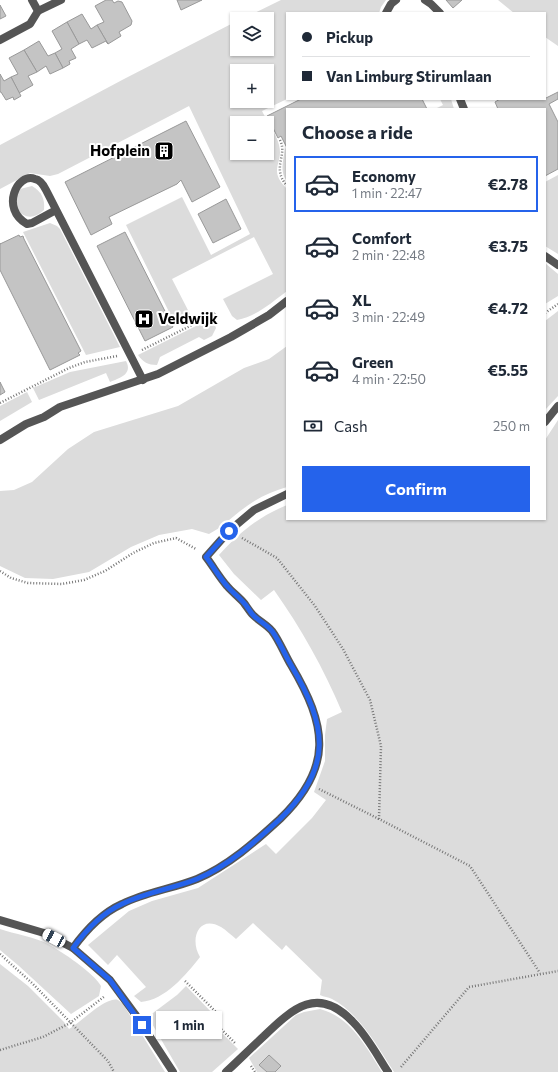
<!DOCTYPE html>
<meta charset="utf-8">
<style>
:root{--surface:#fff;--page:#f6f6f7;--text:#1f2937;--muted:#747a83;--line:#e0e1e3;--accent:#2563eb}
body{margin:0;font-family:Commissioner,sans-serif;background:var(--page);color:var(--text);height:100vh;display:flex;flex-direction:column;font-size:15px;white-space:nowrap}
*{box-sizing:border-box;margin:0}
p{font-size:13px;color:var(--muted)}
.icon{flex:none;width:22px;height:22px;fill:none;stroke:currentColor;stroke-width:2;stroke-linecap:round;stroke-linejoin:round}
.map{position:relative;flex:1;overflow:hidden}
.side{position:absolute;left:286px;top:108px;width:260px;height:412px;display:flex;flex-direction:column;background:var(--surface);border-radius:0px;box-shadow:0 1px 3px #0004}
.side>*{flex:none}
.hud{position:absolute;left:286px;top:12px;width:260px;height:88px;border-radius:0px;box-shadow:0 1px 3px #0004;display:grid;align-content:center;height:88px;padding:0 16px;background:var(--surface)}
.tools{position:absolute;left:230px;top:12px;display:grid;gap:8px}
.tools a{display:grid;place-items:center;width:44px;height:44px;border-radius:0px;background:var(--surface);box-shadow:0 1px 3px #0004;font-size:20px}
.end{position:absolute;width:18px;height:18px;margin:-9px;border:5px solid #2563eb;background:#fff;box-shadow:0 0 0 2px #fff}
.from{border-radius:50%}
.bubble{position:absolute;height:28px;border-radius:0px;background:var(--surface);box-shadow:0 1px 3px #0004;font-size:13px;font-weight:700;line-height:28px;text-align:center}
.car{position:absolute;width:12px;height:24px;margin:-12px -6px;border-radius:5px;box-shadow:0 0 3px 1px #0007;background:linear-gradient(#fff 24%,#345 0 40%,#fff 0 76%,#345 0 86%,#fff 0)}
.hud b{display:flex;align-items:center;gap:14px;height:38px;font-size:15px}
.hud b+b{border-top:1px solid var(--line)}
.hud i{width:10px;height:10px;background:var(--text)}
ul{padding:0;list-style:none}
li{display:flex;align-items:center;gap:12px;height:56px;margin:0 8px 6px;padding:0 8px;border:2px solid transparent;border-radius:0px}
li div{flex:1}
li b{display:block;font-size:15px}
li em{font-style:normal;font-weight:700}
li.selected{border-color:var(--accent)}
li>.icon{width:36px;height:36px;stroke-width:1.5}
h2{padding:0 16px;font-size:18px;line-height:48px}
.pay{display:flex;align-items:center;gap:10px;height:44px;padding:0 16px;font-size:15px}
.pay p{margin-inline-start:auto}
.cta{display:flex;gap:8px;margin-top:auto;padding:8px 16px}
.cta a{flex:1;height:46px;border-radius:0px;background:var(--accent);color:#fff;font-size:16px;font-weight:700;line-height:46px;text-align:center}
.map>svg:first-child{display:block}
</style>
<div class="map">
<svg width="558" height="1072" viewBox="0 0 558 1072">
<rect width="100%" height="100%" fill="#fff"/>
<!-- green -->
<g fill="#dcdcdc" fill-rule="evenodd">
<path d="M281,0H386L381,7L379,13H287V99L262,111C267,121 277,135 279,145C284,164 267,169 287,189V291C271,303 257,316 237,320L232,316L223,299L273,274L254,237L172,279L191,316L175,324L126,225L182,197L211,255L250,234L189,106L58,174L50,176L30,173L0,189V145L124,79L237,21V49H267V19H242ZM237,71H267V101H237ZM237,123H267V153H237Z"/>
<path d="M498,0H558V46L545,37V13H514Z"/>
<path d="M440,99H451L454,109H435L443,105Z"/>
<path d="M285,147L287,152V181C279,171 284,159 285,147Z"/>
<path d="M558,175V254L545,246V182Z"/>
<path d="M32,186C42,192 45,199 44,210C34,219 25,219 16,209V195L20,189Z"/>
<path d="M50,223L57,226L60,229L120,347L86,355L23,232Z"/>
<path d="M545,263L558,274V296L545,304Z"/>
<path d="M558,311V396L545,410V321Z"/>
<path d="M212,318L216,328L212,336L204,340L199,337L160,357L157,365C148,365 143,362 138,355Z"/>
<path d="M287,346V487C273,491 259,497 247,506C234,515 223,527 209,534L192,529L159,535L131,547L89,572L53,579L25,578L0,566V491L14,490L32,482L68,449L94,432L178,406L244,368L269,359Z"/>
<path d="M126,361C133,374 120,378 110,382L106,373L39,400L33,388L70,372Z"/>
<path d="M27,392L32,402L0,421V406Z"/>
<path d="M558,420V1072H394C378,1047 359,1013 332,999C328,997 324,997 320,995L322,980L286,945L282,950L253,923L236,939C231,935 226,930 221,927C199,914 189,939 200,957C186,975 165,1000 141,1002L134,996L146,987L117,955L108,965L88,945L129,911L152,901L198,888L266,844L276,854L312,818L326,800L314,792L325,761V735L327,719L342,712C324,669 301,628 274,590L261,600L234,574L219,555C240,532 258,517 287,505V519H545V440Z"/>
<path d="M0,929C14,934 35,937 48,944C62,952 93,972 101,986L99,996L71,1014L19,966L0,950Z"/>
<path d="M0,964L28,986L64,1022L69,1029C80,1023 106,996 118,1000C120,1001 121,1003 123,1004L165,1072H0Z"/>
<path d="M186,986L217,1018L213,1024L238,1049L212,1072H180L151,1022L150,1018L153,1013L177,995Z"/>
<path d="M320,1009C351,1017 366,1047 382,1072H257L249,1058L296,1015L304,1012Z"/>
</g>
<!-- building -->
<g fill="#c4c4c4" stroke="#999">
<path d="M106,0H112L114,3L118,1L122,2L132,21L131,25L119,32L121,36L108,44L97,25L104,22L95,6Z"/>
<path d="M177,0H202L181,10Z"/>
<path d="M446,0H462L453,8Z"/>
<path d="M0,5L6,16L0,19Z"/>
<path d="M82,14L91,29L97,25L108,44L106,41L92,48L87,40L79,44L67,22Z"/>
<path d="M67,22L79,44L71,49L76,58L69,61L70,64L63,68L55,53L62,49L52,31Z"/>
<path d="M39,41L48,56L55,53L63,68L50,74L46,66L37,72L24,50Z"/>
<path d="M24,50L37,72L28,76L33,85L19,93L11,77L18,74L9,58Z"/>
<path d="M0,74L4,81L11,77L21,96L14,100L13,97L6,100L1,92H0Z"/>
<path d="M558,92V99L549,104L558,122V169L545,176V109H498L495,102L500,99H545V97L546,98Z"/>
<path d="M301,99H422L427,109H287V148L281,136L278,138L267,116Z"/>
<path d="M186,121L220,187L192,202L181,180L177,184L109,217L112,224L91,235L65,182Z"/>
<path d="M226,199L241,229L213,243L198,214Z"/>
<path d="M125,232L173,327L145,341L97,246Z"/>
<path d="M19,235L20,237L23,236L24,239L81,351L78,353L80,355L50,370L0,270V243V244Z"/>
<path d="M0,382L5,392L0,395Z"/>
<path d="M269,1055L281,1066L275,1072H267L259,1065Z"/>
</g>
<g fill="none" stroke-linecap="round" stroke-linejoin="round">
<!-- path -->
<g stroke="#777" stroke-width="2.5" stroke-dasharray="1 2" stroke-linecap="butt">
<path d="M280,140C288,156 271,167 287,186"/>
<path d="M545,313L558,304"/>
<path d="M142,350L216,313"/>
<path d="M0,403L69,368L85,362L117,356"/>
<path d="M242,538L277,558L315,606L343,649L370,700L381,746L379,819L470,866L540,973"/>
<path d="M0,571L11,578L28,583L62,584L84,580L105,571L133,553L154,543L176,538L196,549"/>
<path d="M319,789L379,819"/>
<path d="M0,954L33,984L108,1061L114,1072"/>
<path d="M185,981L220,1016L216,1024L236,1044"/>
<path d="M0,1050L43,1037L70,1023L105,996"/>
<path d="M251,1066L255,1072"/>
<path d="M401,1067L469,987L558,971"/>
</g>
<!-- service -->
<g stroke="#555" stroke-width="8">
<path d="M425,0L431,4L440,13"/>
<path d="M386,13L391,4L396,0"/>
<path d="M460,99L464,109"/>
<path d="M56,210L32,223L27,224C0,209 17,172 35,179C41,180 44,186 46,190L143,380"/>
<path d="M545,256L558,265"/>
<path d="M545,422L558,406"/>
<path d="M0,440L26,424L44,417L60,407L158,374L231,337L269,315L287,301"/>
<path d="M73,948C86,930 102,913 122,904C145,892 172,889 197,879C228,866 255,842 280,819C334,767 327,726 291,665C285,655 279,640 272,631C267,625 259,621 253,615C250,612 247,607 244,603C239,597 232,592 227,586C219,577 213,566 206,557L229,531L254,510L287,494"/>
</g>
<!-- minor -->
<g stroke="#555" stroke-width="8">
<path d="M38,11L61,0"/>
<path d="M0,40L30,24L38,11L32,0"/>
<path d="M0,920L44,933L73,948L110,980L135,1014L173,1072"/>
<path d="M226,1072C239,1060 251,1048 264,1036C293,1008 318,985 353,1022C367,1036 377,1055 388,1072"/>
</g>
</g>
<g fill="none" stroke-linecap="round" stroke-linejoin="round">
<!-- route -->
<path stroke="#2563eb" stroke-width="5" d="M142,1025L110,980L73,948C86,930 102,913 122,904C146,892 172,889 197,879C228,866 255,842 280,819C334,767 327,726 291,665C285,655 279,640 272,631C267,625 259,621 253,615C250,612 248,607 244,603C239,597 232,592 227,586C219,577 213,566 206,557L229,531"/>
</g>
<!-- icons -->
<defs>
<g id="building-square" transform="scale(1)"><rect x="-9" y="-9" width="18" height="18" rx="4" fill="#000" stroke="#fff"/><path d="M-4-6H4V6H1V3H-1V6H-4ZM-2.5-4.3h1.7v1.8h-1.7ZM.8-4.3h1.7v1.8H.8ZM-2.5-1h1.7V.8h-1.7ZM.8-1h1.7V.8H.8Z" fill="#fff"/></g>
<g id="hospital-square" transform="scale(1)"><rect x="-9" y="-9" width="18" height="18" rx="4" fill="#000" stroke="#fff"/><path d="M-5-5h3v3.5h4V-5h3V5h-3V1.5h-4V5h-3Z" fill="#fff"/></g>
</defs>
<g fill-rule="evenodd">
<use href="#building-square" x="164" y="151"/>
<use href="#hospital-square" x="144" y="319"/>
</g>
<g text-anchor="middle" stroke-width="4" stroke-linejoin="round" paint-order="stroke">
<!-- poi labels -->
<g font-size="15" font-weight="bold" fill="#000" stroke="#fff" text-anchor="end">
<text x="150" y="156">Hofplein</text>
<text x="158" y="324" text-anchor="start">Veldwijk</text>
</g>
</g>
</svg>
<div class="tools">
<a><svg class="icon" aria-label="layers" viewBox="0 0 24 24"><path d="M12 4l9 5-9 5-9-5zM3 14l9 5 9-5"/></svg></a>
<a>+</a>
<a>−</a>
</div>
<i class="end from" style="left:229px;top:531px"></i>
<i class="end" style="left:142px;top:1025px"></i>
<div class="bubble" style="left:156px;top:1011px;width:66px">1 min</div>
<i class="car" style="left:54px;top:938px;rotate:298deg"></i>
<div class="hud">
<b><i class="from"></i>Pickup</b>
<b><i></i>Van Limburg Stirumlaan</b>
</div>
<section class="side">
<h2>Choose a ride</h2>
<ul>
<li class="selected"><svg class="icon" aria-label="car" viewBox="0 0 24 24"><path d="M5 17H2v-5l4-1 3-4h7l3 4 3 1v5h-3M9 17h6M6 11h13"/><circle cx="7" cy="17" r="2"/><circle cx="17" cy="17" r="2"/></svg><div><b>Economy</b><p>1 min · 22:47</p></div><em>€2.78</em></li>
<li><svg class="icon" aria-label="car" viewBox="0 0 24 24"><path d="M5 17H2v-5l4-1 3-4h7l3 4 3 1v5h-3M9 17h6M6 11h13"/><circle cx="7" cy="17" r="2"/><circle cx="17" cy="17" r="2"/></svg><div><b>Comfort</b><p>2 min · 22:48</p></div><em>€3.75</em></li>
<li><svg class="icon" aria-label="car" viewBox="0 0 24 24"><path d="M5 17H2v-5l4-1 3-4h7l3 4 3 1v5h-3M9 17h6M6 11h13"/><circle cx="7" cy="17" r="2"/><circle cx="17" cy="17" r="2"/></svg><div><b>XL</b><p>3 min · 22:49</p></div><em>€4.72</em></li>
<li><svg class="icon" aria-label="car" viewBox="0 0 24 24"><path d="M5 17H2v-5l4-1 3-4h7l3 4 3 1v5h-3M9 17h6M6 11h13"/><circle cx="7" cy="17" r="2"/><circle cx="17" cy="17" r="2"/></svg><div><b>Green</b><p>4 min · 22:50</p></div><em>€5.55</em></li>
</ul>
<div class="pay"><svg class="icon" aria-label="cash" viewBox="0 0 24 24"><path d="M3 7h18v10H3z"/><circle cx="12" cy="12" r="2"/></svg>Cash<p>250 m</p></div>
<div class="cta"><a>Confirm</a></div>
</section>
</div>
